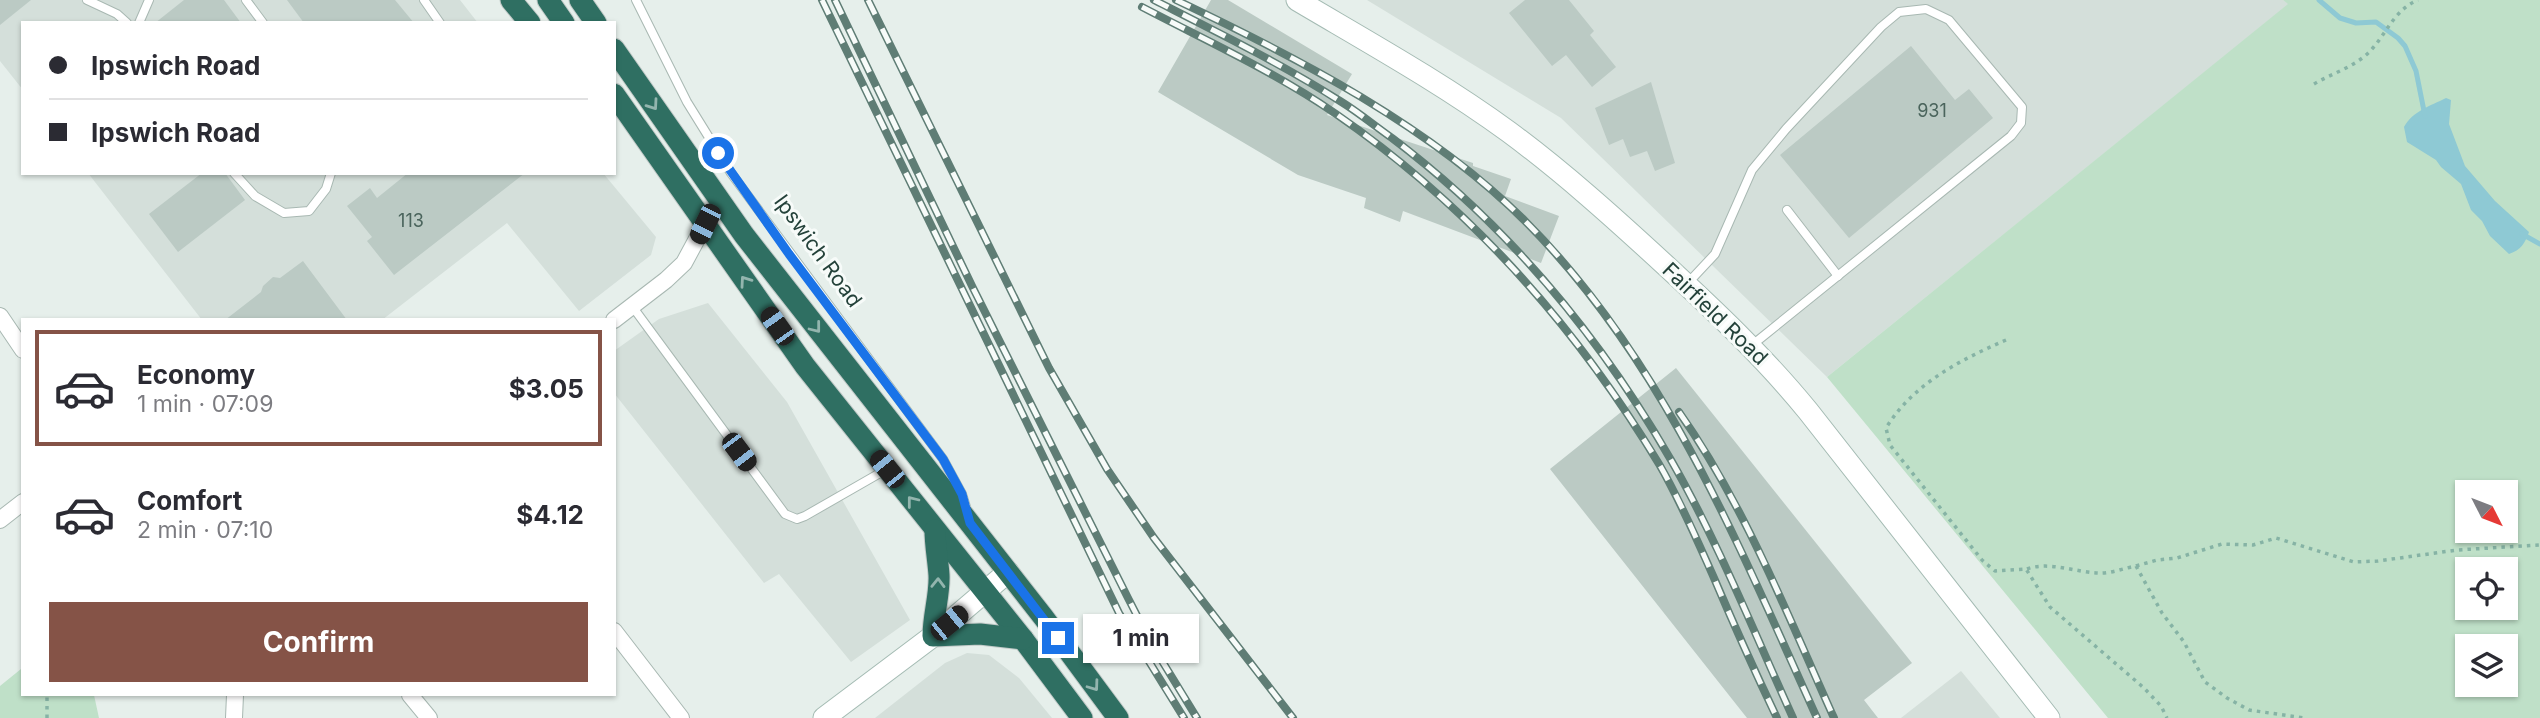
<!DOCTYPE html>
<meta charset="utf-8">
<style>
:root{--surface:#fff;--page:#f7f7f7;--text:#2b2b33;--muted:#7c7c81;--line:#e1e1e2;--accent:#855347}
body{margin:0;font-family:Inter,sans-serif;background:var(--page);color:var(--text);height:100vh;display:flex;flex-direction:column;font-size:26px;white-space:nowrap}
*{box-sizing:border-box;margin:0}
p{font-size:23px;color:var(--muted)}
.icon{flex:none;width:38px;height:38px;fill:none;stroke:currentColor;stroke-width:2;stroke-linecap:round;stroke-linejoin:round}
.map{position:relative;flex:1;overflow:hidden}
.panel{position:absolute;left:21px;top:318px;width:595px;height:378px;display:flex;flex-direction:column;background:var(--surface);border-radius:0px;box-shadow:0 2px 5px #0004}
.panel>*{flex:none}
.banner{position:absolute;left:21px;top:21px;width:595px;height:154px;border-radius:0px;box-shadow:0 2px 5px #0004;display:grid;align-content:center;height:154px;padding:0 28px;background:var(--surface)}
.needle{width:46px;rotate:132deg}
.buttons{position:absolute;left:2455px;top:480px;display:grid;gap:14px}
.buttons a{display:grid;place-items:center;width:63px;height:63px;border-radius:0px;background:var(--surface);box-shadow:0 2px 5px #0004;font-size:35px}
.end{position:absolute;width:32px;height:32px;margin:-16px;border:9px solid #1a73e8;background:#fff;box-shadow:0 0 0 4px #fff}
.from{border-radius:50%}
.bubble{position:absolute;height:49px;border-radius:0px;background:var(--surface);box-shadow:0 2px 5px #0004;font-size:23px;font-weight:700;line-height:49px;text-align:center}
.car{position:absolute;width:21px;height:42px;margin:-21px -10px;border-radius:9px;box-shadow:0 0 5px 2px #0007;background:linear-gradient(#222 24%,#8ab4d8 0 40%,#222 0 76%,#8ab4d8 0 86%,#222 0)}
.banner b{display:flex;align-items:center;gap:24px;height:66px;font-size:26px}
.banner b+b{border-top:2px solid var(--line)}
.banner i{width:18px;height:18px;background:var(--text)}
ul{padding:12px 0 0;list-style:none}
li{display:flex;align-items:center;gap:21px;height:116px;margin:0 14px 10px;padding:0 14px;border:4px solid transparent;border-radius:0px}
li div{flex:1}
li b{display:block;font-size:26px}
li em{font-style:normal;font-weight:700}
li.current{border-color:var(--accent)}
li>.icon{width:63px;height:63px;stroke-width:1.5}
.primary-button{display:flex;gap:14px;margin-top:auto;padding:14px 28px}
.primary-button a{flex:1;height:80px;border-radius:0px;background:var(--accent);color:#fff;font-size:28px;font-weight:700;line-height:80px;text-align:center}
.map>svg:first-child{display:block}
</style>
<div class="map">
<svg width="2540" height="718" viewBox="0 0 2540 718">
<rect width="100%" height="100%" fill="#e6efeb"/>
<!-- built -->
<g fill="#d4dfda">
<path d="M0,0H460L478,23H23V90L0,61Z"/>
<path d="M1367,0H2283L2289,4L1827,377L1561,118Z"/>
<path d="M88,173H603L656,237L651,255L579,311L507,223L382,320H202Z"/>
<path d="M708,303L787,402L910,620L851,662L779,574L764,583L614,393V351L659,319Z"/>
<path d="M967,653L989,655L1019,678L1052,718H875L945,663Z"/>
<path d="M1961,671L2000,718H1901Z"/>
</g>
<!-- green -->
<g fill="#bfe0c8" fill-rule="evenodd">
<path d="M2283,0H2540V718H2108L1827,377L2288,4ZM2468,492H2506V530H2468ZM2468,569H2506V607H2468ZM2468,646H2506V684H2468Z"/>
<path d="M23,661V695H94L99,718H0V686L21,669Z"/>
</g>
<!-- water -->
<path fill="#8ec9d4" d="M2446,98L2451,100L2449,124L2465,166L2495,201L2529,232C2525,243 2521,250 2509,254L2490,236L2482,221L2471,210L2461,184L2441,167L2436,160L2407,142L2404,127C2413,111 2430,106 2446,98Z"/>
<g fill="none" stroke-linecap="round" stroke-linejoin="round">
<!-- stream -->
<g stroke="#8ec9d4" stroke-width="5">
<path d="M2319,0L2340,18L2356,23L2376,22L2398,38L2405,46L2416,71L2425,116"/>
<path d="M2522,234L2540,244"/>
</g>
</g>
<!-- building -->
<g fill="#bbcac4">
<path d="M0,0H31L0,25Z"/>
<path d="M184,0H224L241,23H155Z"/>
<path d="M287,0H395L414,23H304Z"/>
<path d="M1211,0H1228L1352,74L1327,115L1473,163V166L1511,179L1505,196L1559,216L1541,263L1403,211L1400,222L1364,208L1366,198L1298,175L1158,92Z"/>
<path d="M1525,0H1569L1594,31L1590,35L1616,67L1592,87L1566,55L1552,66L1509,13Z"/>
<path d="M1911,46L1955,100L1969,89L1993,118L1849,238L1780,155Z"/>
<path d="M1651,82L1675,163L1655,171L1647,151L1630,157L1623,139L1609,145L1595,108Z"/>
<path d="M202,173H225L245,200L178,252L149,214Z"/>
<path d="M408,173H525L394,275L367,241L372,237L347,206L370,188L377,198Z"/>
<path d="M303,261L347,320H225L261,292L263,286L273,277L280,278Z"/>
<path d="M1676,368L1912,663L1864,700L1878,718H1747L1550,469Z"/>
</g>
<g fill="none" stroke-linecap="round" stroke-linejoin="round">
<!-- lane casing -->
<g stroke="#a8b8b2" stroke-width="10">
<g id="lane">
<path d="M87,0L117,14L127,23"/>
<path d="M246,0L263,23"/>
<path d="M424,0L440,23"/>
<path d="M636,0L687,102L731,173L943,459L962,494L966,507"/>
<path d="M139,23L149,0"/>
<path d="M234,173L255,196L284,213L309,211L326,189L331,173"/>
<path d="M1787,210L1838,276"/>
<path d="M1686,285L1715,254L1752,170L1786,129L1881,27L1899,12L1926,9L1949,20L2022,107L2021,123L2011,136L1751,346"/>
<path d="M632,306L785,514L797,519L805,516L887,469"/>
</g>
</g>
<!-- street casing -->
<g stroke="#a8b8b2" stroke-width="18">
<g id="street">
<path d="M0,316L23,350"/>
<path d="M614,320L666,280L684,263L705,224"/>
<path d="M0,520L23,502"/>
<path d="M614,631L681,718"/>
<path d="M410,695L429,718"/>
<path d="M234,718L235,695"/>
</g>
</g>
<!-- secondary casing -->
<g stroke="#a4bbb3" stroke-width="23">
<g id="secondary">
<path d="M1297,0C1368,42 1442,83 1509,132C1563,172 1613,217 1663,263C1714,310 1764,357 1808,411L2049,718"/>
<path d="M824,718L933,636L1008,572"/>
</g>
</g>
<!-- highway casing -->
<g stroke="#c2cac8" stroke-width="23">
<g id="highway">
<path d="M511,0L530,23"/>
<path d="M548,0L564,23"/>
<path d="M580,0L596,23"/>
<path d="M614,49L744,235L1044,618L1118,718"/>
<path d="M614,94L805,366L1023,639L1082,718"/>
<path d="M935,530C935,545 938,560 939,575C940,595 933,615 933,636L980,634L1023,639"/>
</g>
</g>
<!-- path -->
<g stroke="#86b3a5" stroke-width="3.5" stroke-dasharray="3.5 5" stroke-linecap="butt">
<path d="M2314,84C2331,74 2351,68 2366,55C2386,37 2392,11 2418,0"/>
<path d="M2006,340C1960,360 1913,384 1886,428L1890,445L1982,560L1995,571L2026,569L2050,607L2144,688L2161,706L2167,718"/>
<path d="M2136,566L2157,560L2177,558L2222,544L2253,545L2276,538L2354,562L2378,561L2457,550L2540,545"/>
<path d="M2027,569C2049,561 2075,572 2098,573C2110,574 2124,568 2136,566L2162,613L2184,642L2205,682L2227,698L2249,710L2304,718"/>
<path d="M47,718V695"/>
</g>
<!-- lane -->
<use href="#lane" stroke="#fff" stroke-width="8"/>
<!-- street -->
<use href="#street" stroke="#fff" stroke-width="16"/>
<!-- secondary -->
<use href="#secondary" stroke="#fff" stroke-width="21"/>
<!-- highway -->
<use href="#highway" stroke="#2f6f62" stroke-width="21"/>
<!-- rail casing -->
<g stroke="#5f7d75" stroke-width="8">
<g id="rail">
<path d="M822,0L1119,613L1184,718"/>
<path d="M835,0L973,288L1128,598L1151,643L1197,718"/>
<path d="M868,0L1049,368L1107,469L1154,538L1293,718"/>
<path d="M1154,0C1217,32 1280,63 1340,101C1358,112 1375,126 1392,138C1507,225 1599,335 1671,460C1718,542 1754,632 1793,718"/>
<path d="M1176,0C1296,57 1432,127 1527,223C1664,361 1738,544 1817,718"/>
<path d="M1142,7C1207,41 1275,72 1336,114C1469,206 1576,326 1659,464C1680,500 1697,540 1714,578C1734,625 1755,672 1777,718"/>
<path d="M1679,412C1745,506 1787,614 1834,718"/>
</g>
</g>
<!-- rail -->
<use href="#rail" stroke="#f7fbf9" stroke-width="5" stroke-dasharray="16" stroke-linecap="butt"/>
</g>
<!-- one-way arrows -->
<defs><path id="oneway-chevron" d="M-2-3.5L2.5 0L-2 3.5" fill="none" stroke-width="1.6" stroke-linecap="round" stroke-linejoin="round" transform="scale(1.75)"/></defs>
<g stroke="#93b5ae">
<use href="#oneway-chevron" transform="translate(653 105) rotate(55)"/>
<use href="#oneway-chevron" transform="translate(745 281) rotate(-125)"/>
<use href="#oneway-chevron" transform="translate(816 328) rotate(52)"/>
<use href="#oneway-chevron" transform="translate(912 501) rotate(-128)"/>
<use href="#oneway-chevron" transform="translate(938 583) rotate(-89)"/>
<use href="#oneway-chevron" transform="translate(1094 686) rotate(54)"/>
</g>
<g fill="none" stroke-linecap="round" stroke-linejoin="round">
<!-- route -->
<path stroke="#1a73e8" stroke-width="9" d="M718,153L789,254L943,459L962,494L970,523L1058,638"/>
</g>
<g text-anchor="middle" stroke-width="6" stroke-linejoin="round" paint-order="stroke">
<!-- number labels -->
<g font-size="18" fill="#4a645c">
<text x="1932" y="117">931</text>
<text x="411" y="227">113</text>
</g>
<!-- street labels -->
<g font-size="21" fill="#24423a" stroke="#f7fbf9">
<text transform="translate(818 251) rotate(54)" y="7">Ipswich Road</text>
<text transform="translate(1715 314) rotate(44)" y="7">Fairfield Road</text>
</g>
</g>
</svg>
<div class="buttons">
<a><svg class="needle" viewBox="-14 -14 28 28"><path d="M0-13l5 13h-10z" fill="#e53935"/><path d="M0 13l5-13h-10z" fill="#7c7c81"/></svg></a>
<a><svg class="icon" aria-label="locate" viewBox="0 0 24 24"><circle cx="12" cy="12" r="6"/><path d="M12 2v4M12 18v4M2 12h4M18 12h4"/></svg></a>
<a><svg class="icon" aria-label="layers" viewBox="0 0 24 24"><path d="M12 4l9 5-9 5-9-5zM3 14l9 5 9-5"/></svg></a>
</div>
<i class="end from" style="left:718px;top:153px"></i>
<i class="end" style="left:1058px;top:638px"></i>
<div class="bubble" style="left:1083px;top:614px;width:116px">1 min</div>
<i class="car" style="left:705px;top:224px;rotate:206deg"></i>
<i class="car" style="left:777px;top:326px;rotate:325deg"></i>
<i class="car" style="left:739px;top:452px;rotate:143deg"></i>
<i class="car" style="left:887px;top:469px;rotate:321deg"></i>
<i class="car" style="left:949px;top:623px;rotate:51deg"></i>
<div class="banner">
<b><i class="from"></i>Ipswich Road</b>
<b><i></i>Ipswich Road</b>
</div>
<section class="panel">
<ul>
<li class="current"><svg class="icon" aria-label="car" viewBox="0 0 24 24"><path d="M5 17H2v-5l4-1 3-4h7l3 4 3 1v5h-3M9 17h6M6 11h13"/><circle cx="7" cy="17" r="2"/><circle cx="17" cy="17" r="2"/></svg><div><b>Economy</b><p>1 min · 07:09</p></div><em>$3.05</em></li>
<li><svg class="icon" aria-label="car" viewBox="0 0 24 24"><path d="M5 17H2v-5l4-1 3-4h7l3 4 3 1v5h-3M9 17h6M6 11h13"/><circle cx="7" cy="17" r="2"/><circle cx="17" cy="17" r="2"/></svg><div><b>Comfort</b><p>2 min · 07:10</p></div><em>$4.12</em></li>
</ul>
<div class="primary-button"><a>Confirm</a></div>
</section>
</div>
